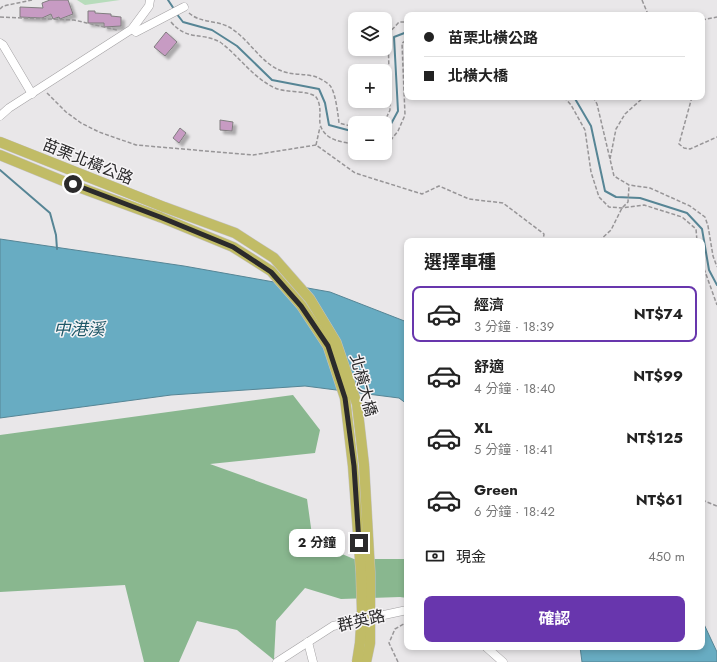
<!DOCTYPE html>
<html lang="zh-TW">
<meta charset="utf-8">
<style>
:root{--surface:#fff;--page:#f2f2f2;--text:#222;--muted:#767676;--line:#e0e0e0;--accent:#6836ad}
body{margin:0;font-family:Jost,"Noto Sans TC",sans-serif;background:var(--page);color:var(--text);height:100vh;display:flex;flex-direction:column;font-size:15px;white-space:nowrap}
*{box-sizing:border-box;margin:0}
p{font-size:13px;color:var(--muted)}
.icon{flex:none;width:22px;height:22px;fill:none;stroke:currentColor;stroke-width:2;stroke-linecap:round;stroke-linejoin:round}
.map{position:relative;flex:1;overflow:hidden}
.panel{position:absolute;left:404px;top:238px;width:301px;height:412px;display:flex;flex-direction:column;background:var(--surface);border-radius:8px;box-shadow:0 2px 6px #0003}
.panel>*{flex:none}
.banner{position:absolute;left:404px;top:12px;width:301px;height:88px;border-radius:8px;box-shadow:0 2px 6px #0003;display:grid;align-content:center;height:88px;padding:0 20px;background:var(--surface)}
.controls{position:absolute;left:348px;top:12px;display:grid;gap:8px}
.controls a{display:grid;place-items:center;width:44px;height:44px;border-radius:8px;background:var(--surface);box-shadow:0 2px 6px #0003;font-size:20px}
.end{position:absolute;width:18px;height:18px;margin:-9px;border:5px solid #2b2a2b;background:#fff;box-shadow:0 0 0 2px #fff}
.from{border-radius:50%}
.bubble{position:absolute;height:28px;border-radius:8px;background:var(--surface);box-shadow:0 2px 6px #0003;font-size:13px;font-weight:700;line-height:28px;text-align:center}
.banner b{display:flex;align-items:center;gap:14px;height:38px;font-size:15px}
.banner b+b{border-top:1px solid var(--line)}
.banner i{width:10px;height:10px;background:var(--text)}
ul{padding:0;list-style:none}
li{display:flex;align-items:center;gap:12px;height:56px;margin:0 8px 6px;padding:0 12px;border:2px solid transparent;border-radius:8px}
li div{flex:1}
li b{display:block;font-size:15px}
li em{font-style:normal;font-weight:700}
li.active{border-color:var(--accent)}
li>.icon{width:36px;height:36px;stroke-width:1.5}
h2{padding:0 20px;font-size:18px;line-height:48px}
.pay{display:flex;align-items:center;gap:10px;height:44px;padding:0 20px;font-size:15px}
.pay p{margin-inline-start:auto}
.cta{display:flex;gap:8px;margin-top:auto;padding:8px 20px}
.cta a{flex:1;height:46px;border-radius:8px;background:var(--accent);color:#fff;font-size:16px;font-weight:700;line-height:46px;text-align:center}
.map>svg:first-child{display:block}
</style>
<div class="map">
<svg width="717" height="662" viewBox="0 0 717 662">
<defs>
<filter id="shadow"><feDropShadow dx="3.5" dy="3.5" stdDeviation="1" flood-color="#0004"/></filter>
</defs>
<rect width="100%" height="100%" fill="#e9e7e9"/>
<!-- green -->
<path fill="#b7dcbb" d="M77,0H120L85,5Z"/>
<!-- forest -->
<path fill="#89b78f" d="M293,395L320,430L315,453L210,464L307,499L313,542L354,559H407V598L400,597L341,599L305,588L276,621L274,660L237,630L197,621L179,662H144L125,585L0,592V435Z"/>
<!-- water -->
<g fill="#68acc2" stroke="#568595">
<path d="M0,239L184,266L330,292L407,322V404L399,398L305,386L171,395L0,418Z"/>
<path d="M702,620L717,652V662H582L580,647H702Z"/>
</g>
<g fill="none" stroke-linecap="round" stroke-linejoin="round">
<!-- stream -->
<g stroke="#568595" stroke-width="2">
<path d="M168,0L174,9"/>
<path d="M176,13L183,22L212,30L237,46L272,80L319,89L325,103L329,125L355,132"/>
<path d="M574,97L591,126L605,191L616,197L640,198L687,213L702,229L709,270L717,285"/>
<path d="M385,135L398,111L394,37L407,32"/>
<path d="M0,170L50,213L56,235L57,249"/>
</g>
</g>
<!-- building -->
<g fill="#c79bc3" stroke="#807d7f" filter="url(#shadow)">
<path d="M50,0H68L73,14L60,19L59,17L53,19L51,14L42,18L20,17V7L43,8L42,3Z"/>
<path d="M88,11H95V13L111,14V16L121,17V26L104,27V23H88Z"/>
<path d="M166,32L177,42L165,56L154,47Z"/>
<path d="M220,120L233,122L232,131L220,130Z"/>
<path d="M180,128L186,133L179,143L173,138Z"/>
</g>
<g fill="none" stroke-linecap="round" stroke-linejoin="round">
<!-- minor casing -->
<g stroke="#a3a1a3" stroke-width="9">
<g id="minor">
<path d="M132,29L136,32L184,7"/>
<path d="M0,43L3,45L32,94"/>
<path d="M0,116L9,108L132,29L149,6L150,0"/>
<path d="M308,642L313,662"/>
<path d="M486,647L503,662"/>
<path d="M277,662L333,626L407,610"/>
</g>
</g>
<!-- major casing -->
<g stroke="#c4c3c4" stroke-width="11">
<g id="major">
<path d="M0,142L164,207"/>
<path d="M0,155L73,185L160,217"/>
</g>
</g>
<!-- path -->
<g stroke="#979597" stroke-width="1.5" stroke-dasharray="4 2" stroke-linecap="butt">
<path d="M642,0L647,12L650,15"/>
<path d="M0,9L3,6L32,0"/>
<path d="M189,13C200,23 216,20 229,27C246,37 256,55 272,66C287,76 298,73 313,76C318,77 329,83 331,87C336,95 338,115 339,123L355,127"/>
<path d="M0,17L74,20L117,30"/>
<path d="M702,20L717,17"/>
<path d="M171,22C187,41 201,32 220,42C239,56 253,78 275,88C286,93 309,90 316,97C319,101 320,107 320,112C320,116 319,123 321,127C327,141 342,142 355,144"/>
<path d="M47,93L66,112L81,123L99,132L136,145L253,155L316,145L355,173L422,194L439,186L469,199L503,203L544,234L543,241"/>
<path d="M564,97L571,105L585,130L591,172L599,197L609,207L622,208L644,205L682,217L696,229L697,241"/>
<path d="M593,97L597,104L614,176L629,185L650,188L690,206L705,217L708,226L713,256L717,267"/>
<path d="M692,97L679,144L684,148L690,149L717,137"/>
<path d="M384,123L390,110L388,34L399,22H407"/>
<path d="M385,143L391,140L398,131L405,115L402,43L407,40"/>
<path d="M316,145L320,127"/>
<path d="M610,159L616,129L625,114L644,97"/>
<path d="M599,241L611,230L622,208L628,202L629,186"/>
<path d="M702,263L717,305"/>
<path d="M702,500L717,506"/>
<path d="M398,662L389,643L395,629L407,622"/>
</g>
<!-- minor -->
<use href="#minor" stroke="#fff" stroke-width="8"/>
<!-- major -->
<use href="#major" stroke="#c1bc66" stroke-width="10"/>
<!-- major-bridge casing -->
<g stroke="#c4c3c4" stroke-width="11" stroke-linecap="butt">
<g id="major-bridge">
<path d="M164,207L235,233L274,258L310,299L336,342L357,404L364,465L370,572V643L366,662"/>
<path d="M160,217L233,247L271,271L301,305L328,346L345,398L353,466L361,573L362,611L360,643L357,662"/>
</g>
</g>
<!-- major-bridge -->
<use href="#major-bridge" stroke="#c1bc66" stroke-width="10"/>
</g>
<g fill="none" stroke-linecap="round" stroke-linejoin="round">
<!-- route -->
<path stroke="#2b2a2b" stroke-width="5" d="M73,184L160,217L233,247L271,272L301,306L328,346L345,398L354,466L359,543"/>
</g>
<g text-anchor="middle" stroke-width="3" stroke-linejoin="round" paint-order="stroke">
<!-- street labels -->
<g font-size="16" fill="#2b2a2b" stroke="#f6f4f6">
<text transform="translate(88 161) rotate(22)" y="6">苗栗北橫公路</text>
<text transform="translate(364 385) rotate(75)" y="6">北橫大橋</text>
<text transform="translate(361 620) rotate(-13)" y="6">群英路</text>
</g>
<!-- water labels -->
<g font-size="17" font-style="italic" fill="#1f5868" stroke="#f6f4f6">
<text x="79" y="335">中港溪</text>
</g>
</g>
</svg>
<div class="controls">
<a><svg class="icon" aria-label="layers" viewBox="0 0 24 24"><path d="M12 4l9 5-9 5-9-5zM3 14l9 5 9-5"/></svg></a>
<a>+</a>
<a>−</a>
</div>
<i class="end from" style="left:73px;top:184px"></i>
<i class="end" style="left:359px;top:543px"></i>
<div class="bubble" style="left:289px;top:529px;width:56px">2 分鐘</div>
<div class="banner">
<b><i class="from"></i>苗栗北橫公路</b>
<b><i></i>北橫大橋</b>
</div>
<section class="panel">
<h2>選擇車種</h2>
<ul>
<li class="active"><svg class="icon" aria-label="car" viewBox="0 0 24 24"><path d="M5 17H2v-5l4-1 3-4h7l3 4 3 1v5h-3M9 17h6M6 11h13"/><circle cx="7" cy="17" r="2"/><circle cx="17" cy="17" r="2"/></svg><div><b>經濟</b><p>3 分鐘 · 18:39</p></div><em>NT$74</em></li>
<li><svg class="icon" aria-label="car" viewBox="0 0 24 24"><path d="M5 17H2v-5l4-1 3-4h7l3 4 3 1v5h-3M9 17h6M6 11h13"/><circle cx="7" cy="17" r="2"/><circle cx="17" cy="17" r="2"/></svg><div><b>舒適</b><p>4 分鐘 · 18:40</p></div><em>NT$99</em></li>
<li><svg class="icon" aria-label="car" viewBox="0 0 24 24"><path d="M5 17H2v-5l4-1 3-4h7l3 4 3 1v5h-3M9 17h6M6 11h13"/><circle cx="7" cy="17" r="2"/><circle cx="17" cy="17" r="2"/></svg><div><b>XL</b><p>5 分鐘 · 18:41</p></div><em>NT$125</em></li>
<li><svg class="icon" aria-label="car" viewBox="0 0 24 24"><path d="M5 17H2v-5l4-1 3-4h7l3 4 3 1v5h-3M9 17h6M6 11h13"/><circle cx="7" cy="17" r="2"/><circle cx="17" cy="17" r="2"/></svg><div><b>Green</b><p>6 分鐘 · 18:42</p></div><em>NT$61</em></li>
</ul>
<div class="pay"><svg class="icon" aria-label="cash" viewBox="0 0 24 24"><path d="M3 7h18v10H3z"/><circle cx="12" cy="12" r="2"/></svg>現金<p>450 m</p></div>
<div class="cta"><a>確認</a></div>
</section>
</div>
